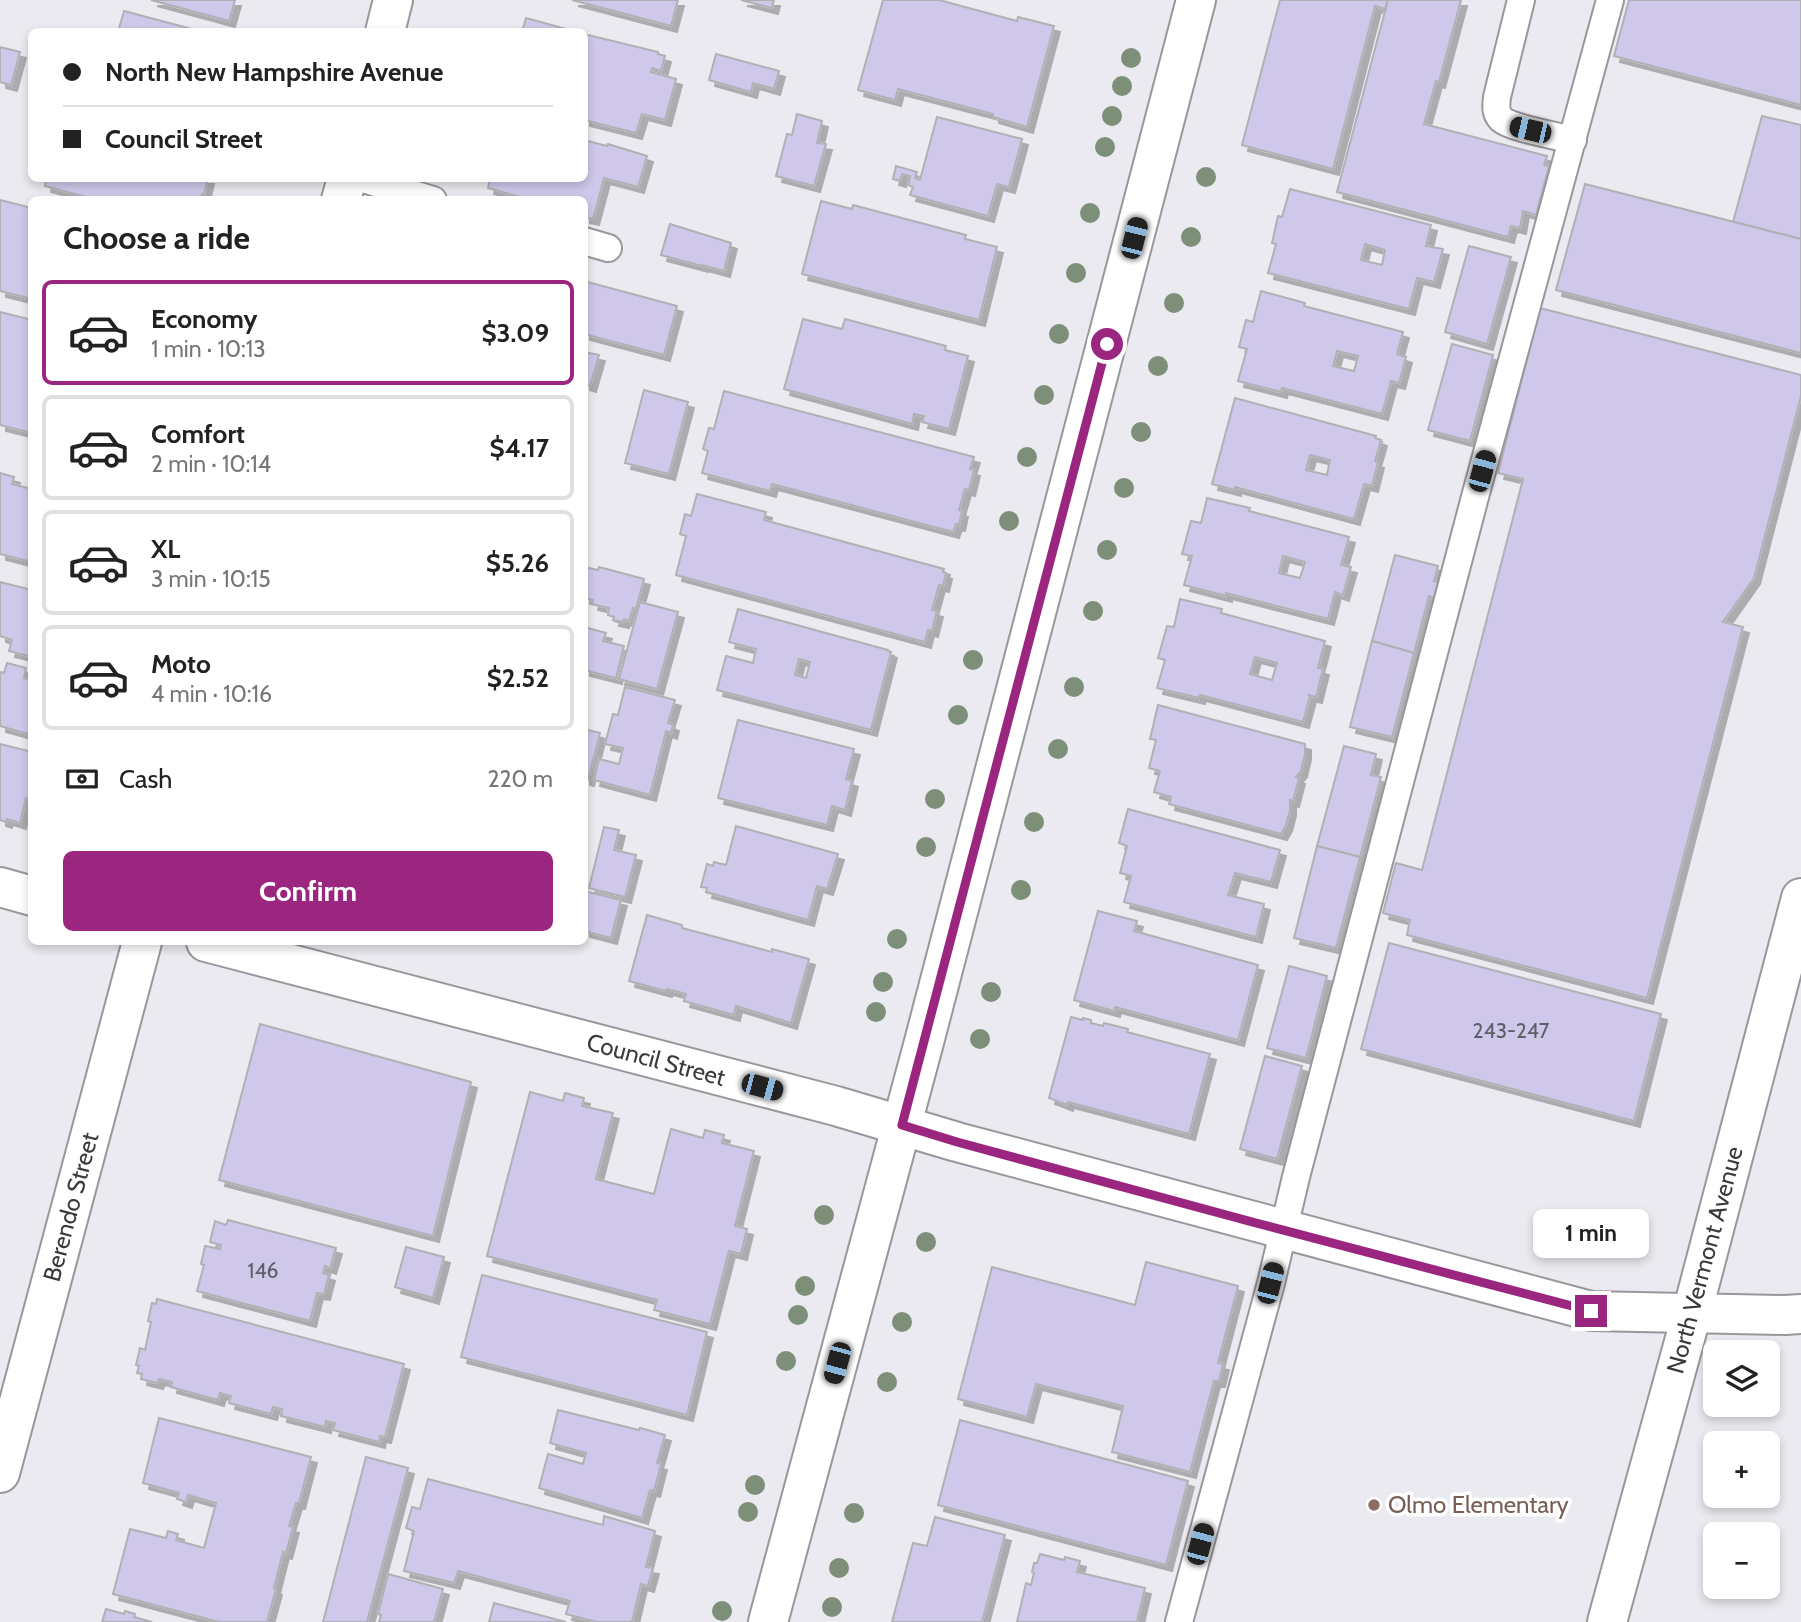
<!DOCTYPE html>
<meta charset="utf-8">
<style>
:root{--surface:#fff;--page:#f2f2f2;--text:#222;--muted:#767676;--line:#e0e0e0;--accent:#9b2680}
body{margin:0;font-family:Cabin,sans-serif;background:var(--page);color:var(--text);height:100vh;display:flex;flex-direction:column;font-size:26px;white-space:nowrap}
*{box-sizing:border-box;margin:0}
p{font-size:23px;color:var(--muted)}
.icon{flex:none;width:38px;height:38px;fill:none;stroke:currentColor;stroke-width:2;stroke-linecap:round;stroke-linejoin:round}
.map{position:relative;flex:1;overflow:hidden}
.side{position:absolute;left:28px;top:196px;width:560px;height:749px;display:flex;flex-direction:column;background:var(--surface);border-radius:10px;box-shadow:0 4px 10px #0003}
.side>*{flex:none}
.banner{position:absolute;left:28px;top:28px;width:560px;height:154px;border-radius:10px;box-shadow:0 4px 10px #0003;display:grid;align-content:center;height:154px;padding:0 35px;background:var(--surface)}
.tools{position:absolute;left:1703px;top:1340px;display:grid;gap:14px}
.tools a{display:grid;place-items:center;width:77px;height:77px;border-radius:10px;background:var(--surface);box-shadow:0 4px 10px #0003;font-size:35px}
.end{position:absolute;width:32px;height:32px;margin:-16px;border:9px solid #9b2680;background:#fff;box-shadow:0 0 0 4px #fff}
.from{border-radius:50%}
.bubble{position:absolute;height:49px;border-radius:10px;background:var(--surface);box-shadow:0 4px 10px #0003;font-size:23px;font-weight:800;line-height:49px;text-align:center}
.car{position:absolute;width:21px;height:42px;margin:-21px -10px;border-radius:9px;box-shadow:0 0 5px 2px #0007;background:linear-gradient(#222 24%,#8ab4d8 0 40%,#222 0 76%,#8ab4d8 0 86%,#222 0)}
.banner b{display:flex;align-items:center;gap:24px;height:66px;font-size:26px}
.banner b+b{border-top:2px solid var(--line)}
.banner i{width:18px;height:18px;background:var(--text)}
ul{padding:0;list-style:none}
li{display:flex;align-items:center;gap:21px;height:105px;margin:0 14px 10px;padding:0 21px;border:4px solid var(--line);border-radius:10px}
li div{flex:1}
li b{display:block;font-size:26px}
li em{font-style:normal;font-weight:800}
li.selected{border-color:var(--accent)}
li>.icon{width:63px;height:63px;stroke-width:1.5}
h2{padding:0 35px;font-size:32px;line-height:84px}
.pay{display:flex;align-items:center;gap:18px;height:77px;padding:0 35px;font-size:26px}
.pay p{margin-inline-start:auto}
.primary-button{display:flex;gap:14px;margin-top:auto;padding:14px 35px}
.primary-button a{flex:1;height:80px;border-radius:10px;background:var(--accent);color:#fff;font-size:28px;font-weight:800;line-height:80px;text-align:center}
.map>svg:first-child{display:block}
</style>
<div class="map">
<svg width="1801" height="1622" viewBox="0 0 1801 1622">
<defs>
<filter id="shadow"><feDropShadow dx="6" dy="6" stdDeviation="0" flood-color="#0004"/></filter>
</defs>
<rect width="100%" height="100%" fill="#eaeaf0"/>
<!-- building -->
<g fill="#cfc8eb" stroke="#b1b0b5" stroke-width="2" fill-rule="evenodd" filter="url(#shadow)">
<path d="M151,0H235L229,21Z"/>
<path d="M572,0H678L671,26Z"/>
<path d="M741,0H774L772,8Z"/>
<path d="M883,0H939L1017,21L1018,17L1054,26L1027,127L993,117V114L898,89L895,100L858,90Z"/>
<path d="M1280,0H1388L1385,9L1375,6L1333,169L1242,145Z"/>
<path d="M1388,0H1461L1439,82L1436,81L1424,124L1547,156L1544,165L1549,166L1536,215L1523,211L1520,228L1511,226L1508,237L1337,192Z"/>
<path d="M1629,0H1801V105L1614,56Z"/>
<path d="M124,11L203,32H118Z"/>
<path d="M526,18L577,32H522Z"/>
<path d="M584,34L658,52V54L665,56L661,71L652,68L651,72L676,79L665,120L642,114L636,133L584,120Z"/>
<path d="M0,47L20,52L11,85L0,82Z"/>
<path d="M716,54L779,71L774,89L753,83L751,92L709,80Z"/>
<path d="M797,114L822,121L817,143L826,144L814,186L776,176L787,134L792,135Z"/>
<path d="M1762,116L1801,125V239L1733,222Z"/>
<path d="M937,117L1022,139L1009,187L997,184L988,216L910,195L913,187L908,185L910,176L902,174L900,181L893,179L896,166L917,172L915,178L920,180Z"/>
<path d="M584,140L607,146L608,144L647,156L638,187L604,178L593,219L584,217V200H531L488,188L490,178H584Z"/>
<path d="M46,178H208L204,195L202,194L201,200H97L45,186Z"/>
<path d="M1585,184L1801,239V353L1556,290Z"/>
<path d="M1290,189L1431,225L1426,246L1443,249L1434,282L1417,278L1409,309L1268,273L1276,244L1272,243L1278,216L1282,217ZM1365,244L1385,250L1382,265L1361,260Z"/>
<path d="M0,200L32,208V299L0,291Z"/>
<path d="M821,201L852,209L853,205L966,235L965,239L997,247L979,320L802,274Z"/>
<path d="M670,224L731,243L724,271L702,265V266L661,255Z"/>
<path d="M1469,246L1511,257L1487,344L1445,332Z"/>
<path d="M584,281L677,306L664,355L584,334Z"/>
<path d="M1261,291L1305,303L1304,306L1403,332L1397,354L1406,357L1399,383L1391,381L1382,414L1282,388L1281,392L1238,381L1247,349L1239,347L1246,320L1253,322ZM1337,351L1358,356L1354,371L1333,366Z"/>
<path d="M1540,308L1801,375V396L1754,578L1723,622L1743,627L1647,998L1407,935L1410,920L1383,913L1396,863L1422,870L1523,479L1498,473Z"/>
<path d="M0,312L32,320V433L0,425Z"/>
<path d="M803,319L842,329L845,319L946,346L945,350L968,356L949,429L922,422L924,416L914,414L912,424L784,389Z"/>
<path d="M1452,344L1493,355L1470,441L1428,430Z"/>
<path d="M584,352L599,355L590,386L584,384Z"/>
<path d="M644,390L688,402L669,474L625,463Z"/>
<path d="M724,391L974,457L970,469L974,470L969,490L965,489L959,510L962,511L959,525L956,524L953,532L772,484L770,491L702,473L708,451L703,449L709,428L714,429Z"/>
<path d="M1235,398L1376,436L1375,438L1381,440L1375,461L1378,462L1372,486L1364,484L1354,519L1235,487V490L1212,484ZM1310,455L1330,460L1327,475L1306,470Z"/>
<path d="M0,473L14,477L12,484L32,489V562L0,554Z"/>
<path d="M697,494L766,512L764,520L944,569L943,572L946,573L943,586L939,585L932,610L937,611L932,631L928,630L925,642L676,575L686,536L680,534L685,514L691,516Z"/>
<path d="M1207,498L1250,508L1249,511L1349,537L1341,565L1351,567L1343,595L1335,592L1328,619L1226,593V596L1184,585L1192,556L1182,554L1191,521L1201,523ZM1283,556L1305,562L1300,578L1279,573Z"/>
<path d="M1395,555L1438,566L1434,581L1438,582L1434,598L1429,596L1414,653L1372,641Z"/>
<path d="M584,567L598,570L599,567L644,579L636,609L633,608L629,621L624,619L623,622L613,620L614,617L608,615L609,608L592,604L593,600L584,598Z"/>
<path d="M0,582L32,590V646L29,656L9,651L12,640L0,636Z"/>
<path d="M1180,599L1222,609L1221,613L1325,641L1318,668L1323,669L1316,697L1308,695L1310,696L1303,722L1200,695L1199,698L1157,688L1165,660L1158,658L1167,626L1174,627ZM1255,657L1277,663L1272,680L1250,674Z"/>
<path d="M640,602L678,612L657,689L619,679Z"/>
<path d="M738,609L888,650V651L891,652L871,730L717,690L726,656L753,663L756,649L729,642ZM799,659L810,662L806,678L795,675Z"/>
<path d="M584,627L606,633L603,641L624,646L616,678L584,670Z"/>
<path d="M1372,641L1414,653L1392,737L1350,727Z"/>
<path d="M7,663L26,668L24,678L32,680V735L0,726V672L4,673Z"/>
<path d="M625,687L675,700L668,723L673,725L671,733L666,731L650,795L594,780L599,759L619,764L623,748L605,744L613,714L618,715Z"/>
<path d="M1158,705L1305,744V754L1301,771L1296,777L1299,778L1293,801L1290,800V810L1286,825L1281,834L1169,804L1171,797L1154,792L1160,771L1149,768L1156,740L1150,739Z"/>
<path d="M738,720L854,749L846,779L852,781L845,810L832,806L827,825L718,798Z"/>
<path d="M584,729L600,733L588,780L584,779Z"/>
<path d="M0,744L32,752V799L26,798L20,823L7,819L6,822L0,820Z"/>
<path d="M1344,746L1376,754L1371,775L1381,777L1360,857L1317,846Z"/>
<path d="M1128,809L1280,850L1271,882L1235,873L1228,895L1264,904L1256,937L1124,902L1131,876L1120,873L1127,846L1119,843Z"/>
<path d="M736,826L838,854L827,889L817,886L808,920L706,892L707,888L701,887L707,864L713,866L714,862L726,865Z"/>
<path d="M604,827L619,830L614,850L636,855L625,897L589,888Z"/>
<path d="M1317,846L1360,857L1336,948L1294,938Z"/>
<path d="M584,891L621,900L611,938L584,931Z"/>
<path d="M1098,911L1137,921L1134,931L1258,965L1238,1040L1115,1007L1114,1011L1074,1000Z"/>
<path d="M647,915L682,925V928L772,952V949L809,959L791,1023L736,1006L734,1015L684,1001L686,994L667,989L666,991L629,981Z"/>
<path d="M1389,943L1661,1014L1634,1121L1361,1049Z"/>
<path d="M1289,966L1327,976L1306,1058L1267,1048Z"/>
<path d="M1071,1017L1083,1020V1018L1091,1020V1023L1103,1026L1104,1023L1128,1029L1127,1032L1210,1054L1189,1134L1068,1102L1067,1105L1049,1098Z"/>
<path d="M260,1024L471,1082L433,1236L219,1180Z"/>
<path d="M1265,1056L1302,1066L1277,1159L1240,1149Z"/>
<path d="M530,1092L563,1101L565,1093L584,1098L582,1106L613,1113L596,1179L654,1194L671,1129L703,1138L705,1130L724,1135L722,1143L754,1151L735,1226L747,1229L741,1254L729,1251L710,1324L654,1310L657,1300L487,1256Z"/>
<path d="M228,1220L336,1248L330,1268L325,1266L323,1273L329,1275L324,1294L317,1293L310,1321L197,1291L204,1265L201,1264L205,1246L220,1249L221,1245L210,1242L215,1221L226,1225Z"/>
<path d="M406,1247L444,1257L433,1298L395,1287Z"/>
<path d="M1146,1262L1238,1286L1218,1363L1223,1364L1219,1381H1214L1190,1472L1112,1452L1123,1406L1036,1384L1027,1417L958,1399L992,1267L1135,1305Z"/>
<path d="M482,1275L707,1332L687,1415L461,1357Z"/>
<path d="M157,1299L404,1364L385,1437L380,1436L379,1442L333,1430L335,1423L326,1421L325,1427L281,1416L282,1409L273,1407L271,1414L229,1403L231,1396L220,1393L218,1400L171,1387L172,1382L159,1379L157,1383L141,1379L142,1374L137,1373L139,1366L136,1365L140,1348L145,1350L151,1322L148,1321L152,1303L156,1304Z"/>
<path d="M558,1410L639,1430L640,1428L665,1435L657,1463L661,1464L654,1491L650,1490L642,1518L539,1488L548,1454L583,1464L586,1453L550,1443Z"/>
<path d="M159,1418L311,1457L299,1503H296L289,1526L293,1527L286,1553L283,1552L274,1588L276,1589L267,1622H219L113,1594L130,1529L166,1538L168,1531L178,1534L176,1540L204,1548L216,1503L188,1495L186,1502L177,1499L179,1493L143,1483Z"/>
<path d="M960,1420L1188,1481L1166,1565L938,1505Z"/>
<path d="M366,1457L408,1468L367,1622H323Z"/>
<path d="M428,1479L603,1525L604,1516L655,1531L646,1567L653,1568L648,1586L641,1584L632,1622H597L566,1614L570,1601L458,1571L454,1583L404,1571L414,1531L406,1528L412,1507L420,1509Z"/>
<path d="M935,1517L1005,1535L982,1622H892L913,1543L927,1546Z"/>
<path d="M1040,1554L1064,1560L1065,1557L1080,1561L1077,1572L1145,1588L1137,1622H1017L1026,1583L1031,1585L1034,1573L1032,1572L1034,1563H1037Z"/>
<path d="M388,1574L443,1589L434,1622H379L381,1615L378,1614Z"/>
<path d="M494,1603L566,1622H489Z"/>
<path d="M106,1609L124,1614L125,1611L135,1614L134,1617L152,1622H102Z"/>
</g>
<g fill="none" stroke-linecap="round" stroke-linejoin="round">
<!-- lane casing -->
<g stroke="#97979c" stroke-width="30">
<g id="lane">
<path d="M1521,0L1497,97C1496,105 1495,113 1501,119C1511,128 1557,136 1573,140"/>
<path d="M360,178L433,200"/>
<path d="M584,241L608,248"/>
<path d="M1179,1622L1271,1283L1296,1177L1475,497L1610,0"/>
</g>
</g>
<!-- street casing -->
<g stroke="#97979c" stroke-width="42">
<g id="street">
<path d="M385,32L393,0"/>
<path d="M341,200L347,178"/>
<path d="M0,887L32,896"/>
<path d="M206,942L836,1106L957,1142L1591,1311L1785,1315L1801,1314"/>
<path d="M0,1473L142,942"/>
<path d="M768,1622L924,1042L1196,0"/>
</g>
</g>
<!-- primary casing -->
<g stroke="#97979c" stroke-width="42">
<path id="primary" d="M1607,1622L1692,1313L1801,898"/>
</g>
<!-- lane -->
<use href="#lane" stroke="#fff" stroke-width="26"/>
<!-- street -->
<use href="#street" stroke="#fff" stroke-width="38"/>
<!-- primary -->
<use href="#primary" stroke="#fff" stroke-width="38"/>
</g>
<!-- trees -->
<g fill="#7d8e79">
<circle cx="1131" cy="58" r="10"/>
<circle cx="1122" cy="86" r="10"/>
<circle cx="1112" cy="116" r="10"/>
<circle cx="1105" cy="147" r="10"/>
<circle cx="1206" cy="177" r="10"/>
<circle cx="1090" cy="213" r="10"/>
<circle cx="1191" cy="237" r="10"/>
<circle cx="1076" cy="273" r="10"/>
<circle cx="1174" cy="303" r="10"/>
<circle cx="1059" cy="334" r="10"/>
<circle cx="1158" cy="366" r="10"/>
<circle cx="1044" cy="395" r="10"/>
<circle cx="1141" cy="432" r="10"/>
<circle cx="1027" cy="457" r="10"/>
<circle cx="1124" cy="488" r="10"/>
<circle cx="1009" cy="521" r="10"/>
<circle cx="1107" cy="550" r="10"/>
<circle cx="1093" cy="611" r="10"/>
<circle cx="973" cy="660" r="10"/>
<circle cx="1074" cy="687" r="10"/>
<circle cx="958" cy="715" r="10"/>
<circle cx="1058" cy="749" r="10"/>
<circle cx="935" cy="799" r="10"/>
<circle cx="1034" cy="822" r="10"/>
<circle cx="926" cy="847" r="10"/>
<circle cx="1021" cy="890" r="10"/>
<circle cx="897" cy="939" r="10"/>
<circle cx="883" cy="982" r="10"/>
<circle cx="991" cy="992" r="10"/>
<circle cx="876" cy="1012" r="10"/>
<circle cx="980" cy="1039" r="10"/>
<circle cx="824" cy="1215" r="10"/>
<circle cx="926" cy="1242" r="10"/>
<circle cx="805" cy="1286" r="10"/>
<circle cx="798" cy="1315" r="10"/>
<circle cx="902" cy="1322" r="10"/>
<circle cx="786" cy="1361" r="10"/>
<circle cx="887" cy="1382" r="10"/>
<circle cx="755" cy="1485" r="10"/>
<circle cx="748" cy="1512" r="10"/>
<circle cx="854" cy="1513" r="10"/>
<circle cx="839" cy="1568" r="10"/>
<circle cx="832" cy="1607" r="10"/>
<circle cx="722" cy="1611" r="10"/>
</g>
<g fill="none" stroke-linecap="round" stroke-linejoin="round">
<!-- route -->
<path stroke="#9b2680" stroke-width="9" d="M1107,344L902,1125L957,1142L1256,1223L1591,1311"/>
</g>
<!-- markers -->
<circle fill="#8d6e63" stroke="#fff" stroke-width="2.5" cx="1374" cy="1505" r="7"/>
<g text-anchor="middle" stroke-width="7" stroke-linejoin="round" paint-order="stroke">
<!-- number labels -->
<g font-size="21" fill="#5f5e68">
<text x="1511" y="1038">243-247</text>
<text x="263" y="1278">146</text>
</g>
<!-- street labels -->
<g font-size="24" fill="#3a3a3c" stroke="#fff">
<text transform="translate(656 1060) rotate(15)" y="8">Council Street</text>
<text transform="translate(71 1207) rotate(-75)" y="8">Berendo Street</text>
<text transform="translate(1705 1260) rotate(-75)" y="8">North Vermont Avenue</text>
</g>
<!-- education labels -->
<g font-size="24" fill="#785e54" stroke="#fff" text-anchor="start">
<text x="1388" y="1513">Olmo Elementary</text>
</g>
</g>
</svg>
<div class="tools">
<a><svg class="icon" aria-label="layers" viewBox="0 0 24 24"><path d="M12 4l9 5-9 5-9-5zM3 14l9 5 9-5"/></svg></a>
<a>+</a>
<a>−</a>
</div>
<i class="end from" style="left:1107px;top:344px"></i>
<i class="end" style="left:1591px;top:1311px"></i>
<div class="bubble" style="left:1533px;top:1209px;width:116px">1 min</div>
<i class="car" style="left:1530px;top:130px;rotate:283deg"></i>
<i class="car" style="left:1134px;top:238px;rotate:14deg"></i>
<i class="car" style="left:1482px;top:471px;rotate:15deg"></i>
<i class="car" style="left:762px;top:1087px;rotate:105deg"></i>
<i class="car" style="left:1270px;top:1283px;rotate:14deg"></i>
<i class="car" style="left:837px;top:1363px;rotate:195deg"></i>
<i class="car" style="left:1200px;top:1544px;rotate:15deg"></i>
<div class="banner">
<b><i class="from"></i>North New Hampshire Avenue</b>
<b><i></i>Council Street</b>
</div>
<section class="side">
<h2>Choose a ride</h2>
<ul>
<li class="selected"><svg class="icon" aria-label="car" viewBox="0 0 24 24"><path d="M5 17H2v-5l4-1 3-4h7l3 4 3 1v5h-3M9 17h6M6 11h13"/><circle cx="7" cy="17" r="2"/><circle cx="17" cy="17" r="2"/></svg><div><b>Economy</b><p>1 min · 10:13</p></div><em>$3.09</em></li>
<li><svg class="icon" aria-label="car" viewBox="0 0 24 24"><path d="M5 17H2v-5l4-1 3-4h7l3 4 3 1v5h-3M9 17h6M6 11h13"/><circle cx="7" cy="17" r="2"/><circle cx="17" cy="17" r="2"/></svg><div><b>Comfort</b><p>2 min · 10:14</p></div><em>$4.17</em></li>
<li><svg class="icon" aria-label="car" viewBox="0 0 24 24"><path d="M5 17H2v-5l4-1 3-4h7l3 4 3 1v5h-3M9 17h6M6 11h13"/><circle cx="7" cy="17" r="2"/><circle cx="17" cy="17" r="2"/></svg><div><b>XL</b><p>3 min · 10:15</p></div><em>$5.26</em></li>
<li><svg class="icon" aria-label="car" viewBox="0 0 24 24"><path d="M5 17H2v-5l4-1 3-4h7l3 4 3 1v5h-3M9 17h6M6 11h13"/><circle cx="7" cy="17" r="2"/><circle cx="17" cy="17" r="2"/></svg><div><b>Moto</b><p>4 min · 10:16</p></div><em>$2.52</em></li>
</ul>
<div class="pay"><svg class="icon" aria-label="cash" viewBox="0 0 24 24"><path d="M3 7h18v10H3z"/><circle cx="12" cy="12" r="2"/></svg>Cash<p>220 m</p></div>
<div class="primary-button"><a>Confirm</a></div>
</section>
</div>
